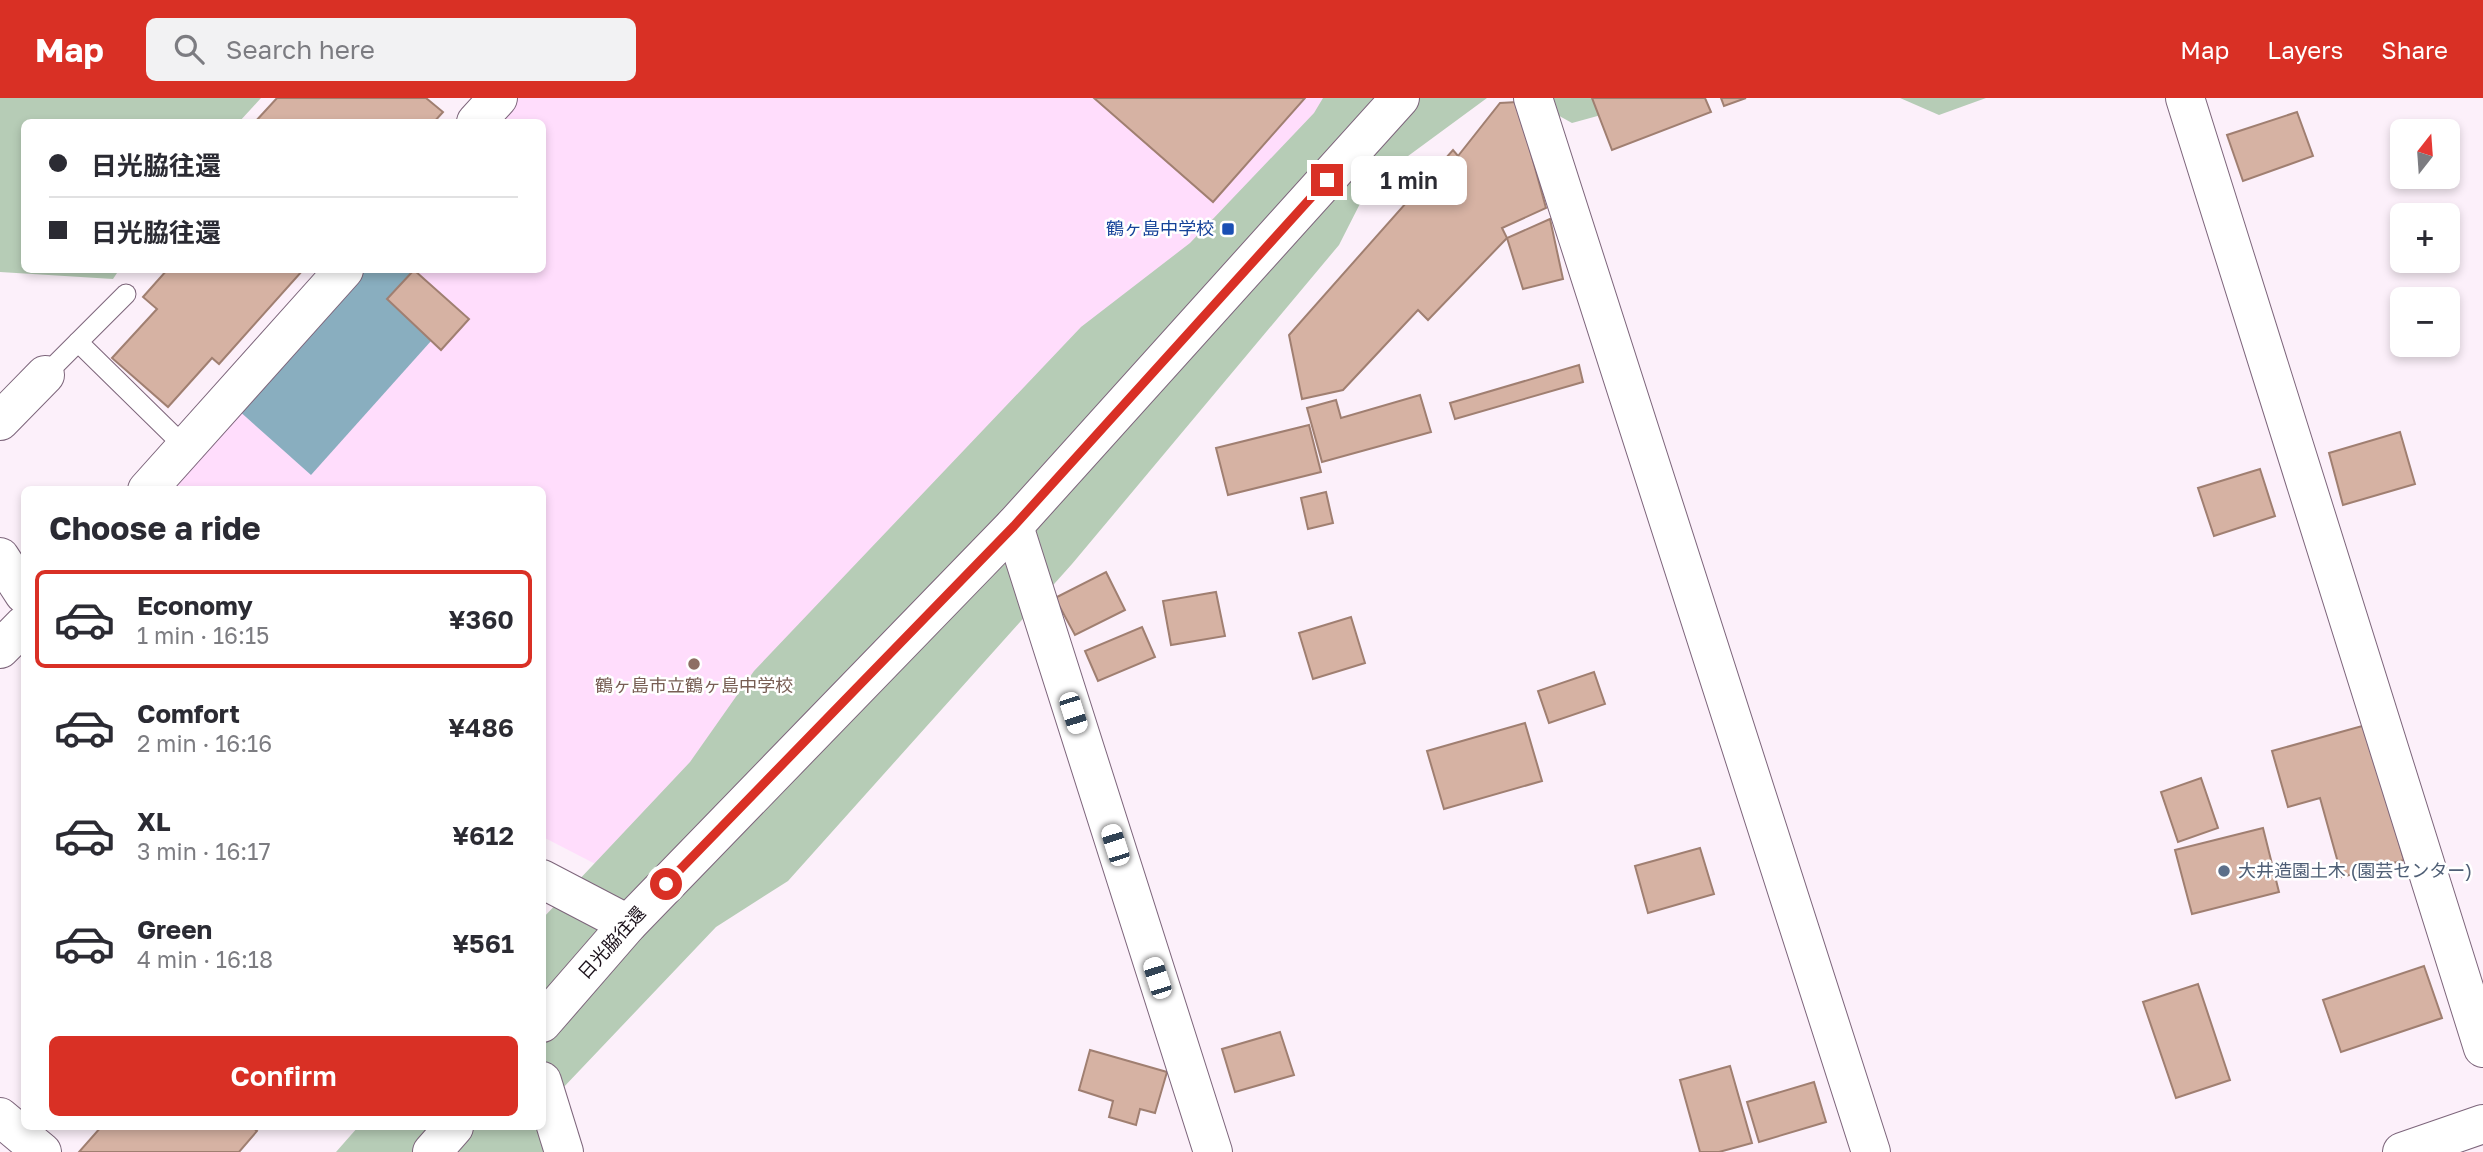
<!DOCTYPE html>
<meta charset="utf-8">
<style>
:root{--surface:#fff;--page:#f2f2f3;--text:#2b2b33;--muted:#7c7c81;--line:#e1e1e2;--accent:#d93025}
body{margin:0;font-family:"Golos Text","Noto Sans JP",sans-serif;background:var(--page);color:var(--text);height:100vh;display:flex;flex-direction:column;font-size:26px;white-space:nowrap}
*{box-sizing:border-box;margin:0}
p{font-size:23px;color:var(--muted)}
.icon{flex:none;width:38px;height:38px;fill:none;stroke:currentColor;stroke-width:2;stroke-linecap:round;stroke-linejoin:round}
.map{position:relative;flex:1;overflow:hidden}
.side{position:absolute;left:21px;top:388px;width:525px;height:644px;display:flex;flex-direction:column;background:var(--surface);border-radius:10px;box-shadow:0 4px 10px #0003}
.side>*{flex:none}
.banner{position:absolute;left:21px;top:21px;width:525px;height:154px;border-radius:10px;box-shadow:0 4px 10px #0003;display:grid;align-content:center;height:154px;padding:0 28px;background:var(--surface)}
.needle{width:46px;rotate:17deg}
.controls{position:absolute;left:2390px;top:21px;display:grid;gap:14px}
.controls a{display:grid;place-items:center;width:70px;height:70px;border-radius:10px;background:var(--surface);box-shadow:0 4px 10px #0003;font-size:35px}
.end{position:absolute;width:32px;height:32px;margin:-16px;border:9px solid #d93025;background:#fff;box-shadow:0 0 0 4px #fff}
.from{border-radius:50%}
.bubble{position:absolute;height:49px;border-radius:10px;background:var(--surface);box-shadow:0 4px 10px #0003;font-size:23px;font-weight:600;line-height:49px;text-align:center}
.car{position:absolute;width:21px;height:42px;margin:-21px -10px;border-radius:9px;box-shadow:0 0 5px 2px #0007;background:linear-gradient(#fff 24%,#345 0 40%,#fff 0 76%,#345 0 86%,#fff 0)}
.banner b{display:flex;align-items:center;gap:24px;height:66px;font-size:26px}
.banner b+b{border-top:2px solid var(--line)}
.banner i{width:18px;height:18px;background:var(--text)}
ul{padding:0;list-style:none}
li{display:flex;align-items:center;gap:21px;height:98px;margin:0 14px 10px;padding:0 14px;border:4px solid transparent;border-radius:10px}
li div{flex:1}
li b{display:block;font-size:26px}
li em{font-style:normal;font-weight:600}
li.on{border-color:var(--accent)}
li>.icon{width:63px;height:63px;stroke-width:1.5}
h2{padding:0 28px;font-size:32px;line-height:84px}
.primary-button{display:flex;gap:14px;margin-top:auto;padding:14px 28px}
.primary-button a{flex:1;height:80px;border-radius:10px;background:var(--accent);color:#fff;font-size:28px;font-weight:600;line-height:80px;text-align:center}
header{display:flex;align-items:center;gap:42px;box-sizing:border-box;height:98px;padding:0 35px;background:var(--accent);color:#fff}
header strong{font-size:33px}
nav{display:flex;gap:38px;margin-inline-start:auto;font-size:24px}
.search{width:490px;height:63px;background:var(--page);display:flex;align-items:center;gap:18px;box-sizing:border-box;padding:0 24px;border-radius:10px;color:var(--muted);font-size:26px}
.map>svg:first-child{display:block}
</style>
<header>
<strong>Map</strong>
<div class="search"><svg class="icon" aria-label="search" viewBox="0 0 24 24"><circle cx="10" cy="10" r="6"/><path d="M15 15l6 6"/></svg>Search here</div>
<nav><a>Map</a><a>Layers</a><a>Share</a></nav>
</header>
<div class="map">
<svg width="2483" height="1054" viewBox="0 0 2483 1054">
<rect width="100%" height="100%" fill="#fcf0fa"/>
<!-- built -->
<path fill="#ffddfc" d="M507,0H1362L640,789L543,739L542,392H158L354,172H542V24H485Z"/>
<!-- green -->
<g fill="#b6ccb6">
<path d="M0,0H261L239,24H24V172H119L113,181L0,174Z"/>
<path d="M1323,0H1487L1370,86L1339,147L1072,466L788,783L716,829L561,992L557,1054H336L358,1029H542L543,820L690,664L754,573L1081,229L1190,145L1314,15Z"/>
<path d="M1527,0H1663L1572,25Z"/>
<path d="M1900,0H1986L1939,17Z"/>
</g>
<!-- water -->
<path fill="#89aebf" d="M362,172H409L457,214L311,377L237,311Z"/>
<!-- building -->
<g fill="#d6b2a3" stroke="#a07f71" stroke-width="2">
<path d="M277,0H426L443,14L434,24H255Z"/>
<path d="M1094,0H1305L1213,104Z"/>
<path d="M1592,0H1705L1711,14L1612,52Z"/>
<path d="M1721,0H1746L1724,8Z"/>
<path d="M1517,4L1546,110L1502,130L1507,140L1428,222L1418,212L1343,292L1302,301L1289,237L1453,52L1458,58L1500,5Z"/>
<path d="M2297,14L2313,58L2243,83L2227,37Z"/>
<path d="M1550,121L1563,181L1523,191L1507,140Z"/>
<path d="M167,172H303L219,266L212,260L168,309L112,260L157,211L143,199Z"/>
<path d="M414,172L469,221L441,252L387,201Z"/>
<path d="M1579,267L1583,284L1455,321L1450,305Z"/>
<path d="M1420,297L1431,334L1322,364L1307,310L1336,302L1341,320Z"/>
<path d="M1309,327L1321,374L1228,397L1216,350Z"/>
<path d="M2400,334L2415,386L2343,407L2329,355Z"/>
<path d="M2260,371L2275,418L2214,438L2198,390Z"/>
<path d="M1326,394L1333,425L1308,431L1301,400Z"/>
<path d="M1106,474L1125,512L1075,537L1055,500Z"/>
<path d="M1216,494L1225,538L1171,547L1163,503Z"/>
<path d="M1351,519L1365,565L1313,581L1299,535Z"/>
<path d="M1142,529L1155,559L1098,583L1085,553Z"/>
<path d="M1594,574L1605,606L1549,625L1538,593Z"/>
<path d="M1525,625L1542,683L1444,711L1427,653Z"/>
<path d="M2366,627L2404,762L2342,779L2320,700L2288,709L2272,653Z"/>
<path d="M2201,680L2218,730L2178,744L2161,694Z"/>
<path d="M2263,730L2279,794L2192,816L2175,752Z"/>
<path d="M1700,750L1714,796L1648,815L1635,768Z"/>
<path d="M2424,868L2442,920L2341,954L2323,902Z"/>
<path d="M2198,886L2230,982L2176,1000L2143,904Z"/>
<path d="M1280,934L1294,977L1235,994L1222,951Z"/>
<path d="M1090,952L1167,974L1155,1015L1140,1011L1136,1027L1109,1019L1113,1003L1079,992Z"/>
<path d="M1730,968L1752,1045L1719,1054H1700L1680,982Z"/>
<path d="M1814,984L1826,1024L1759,1044L1747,1004Z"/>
<path d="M101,1029H252L257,1033L239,1054H79Z"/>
</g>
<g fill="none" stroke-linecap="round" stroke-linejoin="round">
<!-- service casing -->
<g stroke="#7d657b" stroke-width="21">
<g id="service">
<path d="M78,244L185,349"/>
<path d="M45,277L126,196"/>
</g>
</g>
<!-- minor casing -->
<g stroke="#7d657b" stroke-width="40">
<g id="minor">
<path d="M1533,0L1871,1054"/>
<path d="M2185,0L2483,950"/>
<path d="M476,24L498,0"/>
<path d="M0,323L45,277"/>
<path d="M147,392L344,172"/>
<path d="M1014,428L1213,1054"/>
<path d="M0,459L24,496"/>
<path d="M0,551L24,527"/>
<path d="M542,781L628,826"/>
<path d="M542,983L564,1054"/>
<path d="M0,1019L42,1054"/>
</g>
</g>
<!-- tertiary casing -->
<g stroke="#7d657b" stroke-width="40">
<g id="tertiary">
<path d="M542,925L628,826L1014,428L1400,0"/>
<path d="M432,1054L454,1029"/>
</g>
</g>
<!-- trunk casing -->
<g stroke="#7d657b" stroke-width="40">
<path id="trunk" d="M2402,1054L2483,1026"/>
</g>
<!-- service -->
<use href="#service" stroke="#fff" stroke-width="19"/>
<!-- minor -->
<use href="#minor" stroke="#fff" stroke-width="38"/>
<!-- tertiary -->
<use href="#tertiary" stroke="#fff" stroke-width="38"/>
<!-- trunk -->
<use href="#trunk" stroke="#fff" stroke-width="38"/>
</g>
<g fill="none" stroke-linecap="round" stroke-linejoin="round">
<!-- route -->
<path stroke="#d93025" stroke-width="9" d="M666,786L1014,428L1327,82"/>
</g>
<!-- markers -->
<rect fill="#1a4fb4" stroke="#fff" stroke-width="2.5" x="1221" y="124" width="14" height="14" rx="3.5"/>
<circle fill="#8d6e63" stroke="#fff" stroke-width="2.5" cx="694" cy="566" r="7"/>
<circle fill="#5c6f8a" stroke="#fff" stroke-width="2.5" cx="2224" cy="773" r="7"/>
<g text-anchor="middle" stroke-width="5" stroke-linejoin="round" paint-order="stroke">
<!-- transit labels -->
<g font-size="18" fill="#164399" stroke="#fff" text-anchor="end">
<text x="1214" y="137">鶴ヶ島中学校</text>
</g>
<!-- education labels -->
<g font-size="18" fill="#785e54" stroke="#fff">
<text x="694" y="594">鶴ヶ島市立鶴ヶ島中学校</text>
</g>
<!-- service labels -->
<g font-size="18" fill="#4e5e75" stroke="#fff" text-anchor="start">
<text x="2238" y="779">大井造園土木 (園芸センター)</text>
</g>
<!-- street labels -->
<g font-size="18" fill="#1b111a" stroke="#fff">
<text transform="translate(612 845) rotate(-48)" y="6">日光脇往還</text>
</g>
</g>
</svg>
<div class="controls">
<a><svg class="needle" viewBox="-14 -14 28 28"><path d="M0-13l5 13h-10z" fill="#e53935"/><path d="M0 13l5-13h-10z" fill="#7c7c81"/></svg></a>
<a>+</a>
<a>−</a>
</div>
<i class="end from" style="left:666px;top:786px"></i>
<i class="end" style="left:1327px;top:82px"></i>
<div class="bubble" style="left:1351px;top:58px;width:116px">1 min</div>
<i class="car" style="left:1073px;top:615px;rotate:162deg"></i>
<i class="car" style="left:1115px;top:747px;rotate:342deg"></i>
<i class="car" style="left:1157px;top:880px;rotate:342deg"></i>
<div class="banner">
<b><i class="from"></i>日光脇往還</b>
<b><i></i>日光脇往還</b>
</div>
<section class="side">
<h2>Choose a ride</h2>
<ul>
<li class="on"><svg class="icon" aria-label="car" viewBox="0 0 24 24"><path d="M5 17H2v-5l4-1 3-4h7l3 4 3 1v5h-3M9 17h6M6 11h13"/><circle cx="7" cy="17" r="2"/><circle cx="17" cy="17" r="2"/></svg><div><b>Economy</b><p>1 min · 16:15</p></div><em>¥360</em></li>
<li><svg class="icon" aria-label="car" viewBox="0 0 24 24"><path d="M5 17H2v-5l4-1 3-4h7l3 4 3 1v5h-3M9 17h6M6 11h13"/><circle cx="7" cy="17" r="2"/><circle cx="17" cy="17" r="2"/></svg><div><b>Comfort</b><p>2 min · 16:16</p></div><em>¥486</em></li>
<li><svg class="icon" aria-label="car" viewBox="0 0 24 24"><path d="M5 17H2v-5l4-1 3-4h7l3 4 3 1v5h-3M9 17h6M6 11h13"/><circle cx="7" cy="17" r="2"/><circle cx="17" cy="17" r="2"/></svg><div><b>XL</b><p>3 min · 16:17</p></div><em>¥612</em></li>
<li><svg class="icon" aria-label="car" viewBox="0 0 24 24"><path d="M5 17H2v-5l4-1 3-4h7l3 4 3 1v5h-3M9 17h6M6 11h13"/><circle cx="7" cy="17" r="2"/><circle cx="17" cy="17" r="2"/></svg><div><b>Green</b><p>4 min · 16:18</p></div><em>¥561</em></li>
</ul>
<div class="primary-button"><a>Confirm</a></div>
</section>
</div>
